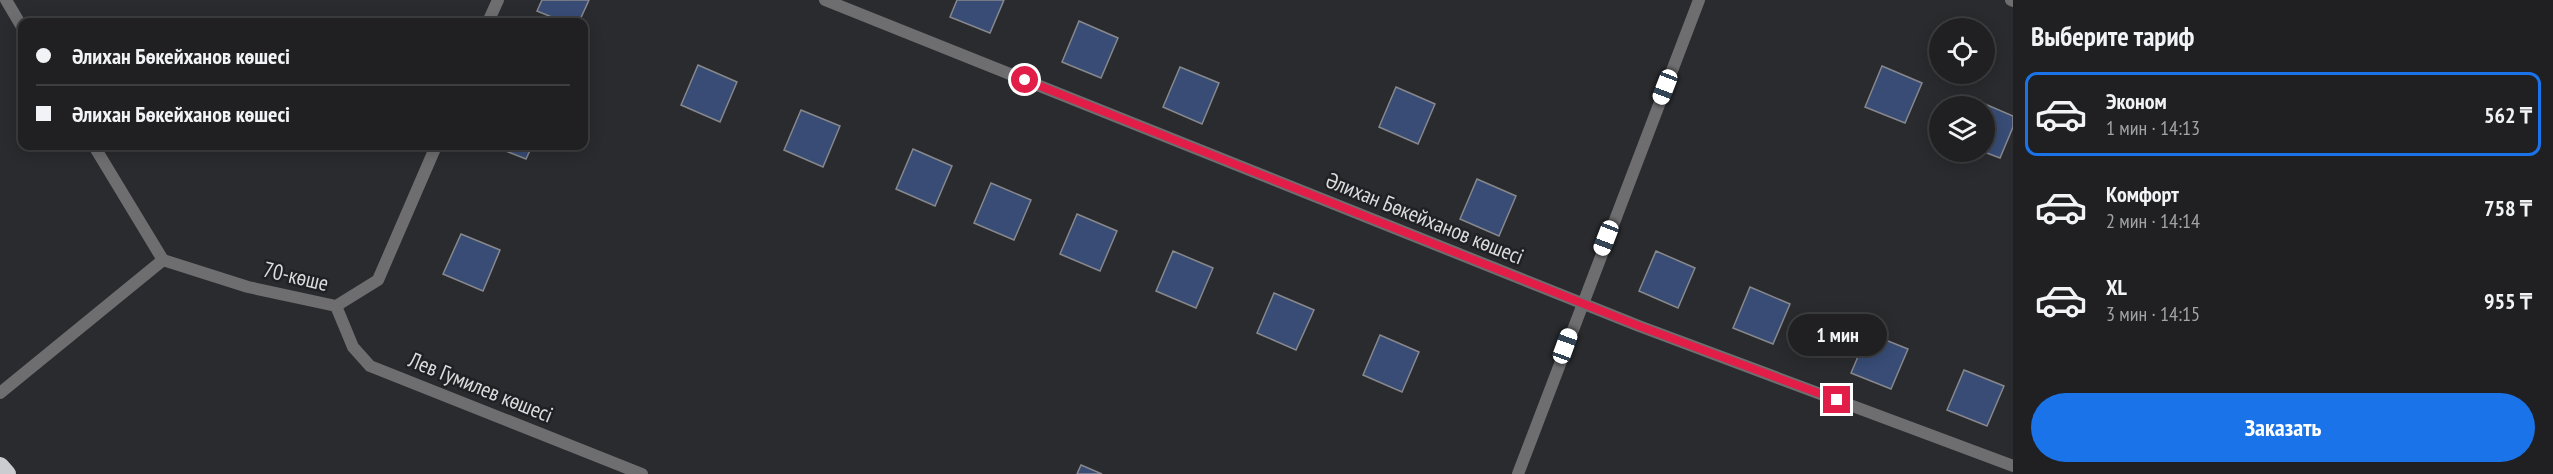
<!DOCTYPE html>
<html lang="ru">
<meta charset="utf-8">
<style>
:root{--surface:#202022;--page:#2d2d2f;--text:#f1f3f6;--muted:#a2a3a5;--line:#3d3e40;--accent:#1a73e8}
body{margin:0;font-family:"PT Sans Narrow",sans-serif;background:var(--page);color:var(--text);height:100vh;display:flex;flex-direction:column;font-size:22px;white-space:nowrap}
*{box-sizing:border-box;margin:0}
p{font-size:20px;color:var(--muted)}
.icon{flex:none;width:33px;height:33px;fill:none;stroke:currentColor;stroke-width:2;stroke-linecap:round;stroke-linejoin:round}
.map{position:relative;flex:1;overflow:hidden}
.sheet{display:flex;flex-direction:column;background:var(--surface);width:540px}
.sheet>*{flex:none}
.top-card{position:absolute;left:18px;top:18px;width:570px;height:132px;border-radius:12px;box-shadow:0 3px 15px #0003,0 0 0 2px var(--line);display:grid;align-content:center;height:132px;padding:0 18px;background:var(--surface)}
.buttons{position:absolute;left:1929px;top:18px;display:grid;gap:12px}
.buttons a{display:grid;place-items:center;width:66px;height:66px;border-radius:50%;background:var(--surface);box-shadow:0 3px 15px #0003,0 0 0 2px var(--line);font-size:30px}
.end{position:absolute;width:27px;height:27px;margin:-14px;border:8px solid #e11d48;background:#fff;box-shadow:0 0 0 3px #fff}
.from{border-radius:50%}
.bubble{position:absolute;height:42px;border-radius:21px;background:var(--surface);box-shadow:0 3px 15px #0003,0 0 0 2px var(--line);font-size:20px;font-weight:700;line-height:42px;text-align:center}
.car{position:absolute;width:18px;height:36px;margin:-18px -9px;border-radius:8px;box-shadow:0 0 4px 2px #0007;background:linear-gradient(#fff 24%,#345 0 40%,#fff 0 76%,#345 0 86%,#fff 0)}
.top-card b{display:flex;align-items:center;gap:21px;height:57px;font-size:22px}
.top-card b+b{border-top:2px solid var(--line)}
.top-card i{width:15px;height:15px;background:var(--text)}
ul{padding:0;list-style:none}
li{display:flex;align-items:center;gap:18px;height:84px;margin:0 12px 9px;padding:0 6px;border:3px solid transparent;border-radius:12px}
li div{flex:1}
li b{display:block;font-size:22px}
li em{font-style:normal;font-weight:700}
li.selected{border-color:var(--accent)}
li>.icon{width:54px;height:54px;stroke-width:1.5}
h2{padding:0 18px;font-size:27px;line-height:72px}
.action{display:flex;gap:12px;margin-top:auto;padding:12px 18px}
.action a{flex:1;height:69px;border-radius:36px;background:var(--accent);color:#fff;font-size:24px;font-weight:700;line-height:69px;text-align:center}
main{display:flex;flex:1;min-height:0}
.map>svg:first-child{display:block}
</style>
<main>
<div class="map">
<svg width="2013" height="474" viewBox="0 0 2013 474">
<rect width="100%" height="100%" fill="#2a2b2e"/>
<!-- building -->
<g fill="#384c76" stroke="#87888b" stroke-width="1.5">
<path d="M542,0H589L579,22H564L537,11Z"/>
<path d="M957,0H1004L990,33L950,17Z"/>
<path d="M1079,21L1118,38L1101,78L1062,62Z"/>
<path d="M698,65L737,82L720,122L681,105Z"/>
<path d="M1882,66L1922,83L1905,123L1865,107Z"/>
<path d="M1180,67L1219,83L1202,124L1163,107Z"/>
<path d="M1396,87L1435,104L1418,144L1379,127Z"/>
<path d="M1978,101L2013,116V127L2000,158L1984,152V106H1975Z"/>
<path d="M801,110L840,126L823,167L784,150Z"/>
<path d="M493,146H532L526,159Z"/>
<path d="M913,149L952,166L935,206L896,189Z"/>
<path d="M1477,179L1516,196L1499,236L1460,219Z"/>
<path d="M991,183L1031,200L1014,240L974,223Z"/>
<path d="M1077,214L1117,231L1100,271L1060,254Z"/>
<path d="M461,234L500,250L483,291L443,274Z"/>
<path d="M1173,251L1213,268L1196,308L1156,291Z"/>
<path d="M1656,251L1695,268L1678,308L1639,291Z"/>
<path d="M1750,287L1790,304L1773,344L1733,328Z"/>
<path d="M1274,293L1314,310L1296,350L1257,333Z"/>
<path d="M1868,333L1908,349L1891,389L1851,373Z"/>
<path d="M1380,335L1419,352L1402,392L1363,375Z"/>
<path d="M1964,370L2004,386L1987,426L1947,410Z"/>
<path d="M1081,465L1102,474H1077Z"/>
</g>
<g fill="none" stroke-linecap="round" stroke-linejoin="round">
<!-- lane -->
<path stroke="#6e6e70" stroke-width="12" d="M1518,474L1699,0"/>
<!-- street -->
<g stroke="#6e6e70" stroke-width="12">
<path d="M6,0L22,27"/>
<path d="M825,0L1639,326L2013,466"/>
<path d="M2011,0L2013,1"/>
<path d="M488,22L498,0"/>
<path d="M94,146L163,260"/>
<path d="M163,260L248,287L336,306L378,280L436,146"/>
<path d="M336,306L353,347L370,366L642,474"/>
<path d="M0,393L163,260"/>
</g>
<!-- highway -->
<path stroke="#caccd0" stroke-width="18" d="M0,466L7,474"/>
</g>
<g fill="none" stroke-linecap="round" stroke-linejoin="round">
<!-- route -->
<path stroke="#e11d48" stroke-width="8" d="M1025,80L1639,326L1837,400"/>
</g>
<g text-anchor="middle" stroke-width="5" stroke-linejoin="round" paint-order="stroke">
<!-- street labels -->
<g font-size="22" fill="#dadbdd" stroke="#202124">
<text transform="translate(1425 218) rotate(22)" y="8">Әлихан Бөкейханов көшесі</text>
<text transform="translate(296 276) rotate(13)" y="8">70-көше</text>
<text transform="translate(481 387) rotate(22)" y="8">Лев Гумилев көшесі</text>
</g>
</g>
</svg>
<div class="buttons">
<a><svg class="icon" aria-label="locate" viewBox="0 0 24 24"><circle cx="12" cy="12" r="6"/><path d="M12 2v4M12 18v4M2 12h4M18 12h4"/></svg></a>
<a><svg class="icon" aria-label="layers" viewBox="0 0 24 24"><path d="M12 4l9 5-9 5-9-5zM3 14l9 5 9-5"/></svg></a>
</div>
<i class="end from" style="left:1025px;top:80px"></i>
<i class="end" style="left:1837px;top:400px"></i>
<div class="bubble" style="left:1788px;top:314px;width:99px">1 мин</div>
<i class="car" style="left:1665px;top:87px;rotate:201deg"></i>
<i class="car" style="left:1606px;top:238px;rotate:201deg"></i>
<i class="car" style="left:1565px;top:346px;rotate:20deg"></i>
<div class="top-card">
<b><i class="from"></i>Әлихан Бөкейханов көшесі</b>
<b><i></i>Әлихан Бөкейханов көшесі</b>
</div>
</div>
<section class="sheet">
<h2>Выберите тариф</h2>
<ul>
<li class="selected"><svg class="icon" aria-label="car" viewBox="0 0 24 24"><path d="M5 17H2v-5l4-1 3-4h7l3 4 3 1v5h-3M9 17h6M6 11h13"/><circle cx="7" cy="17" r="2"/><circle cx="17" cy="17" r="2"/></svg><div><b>Эконом</b><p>1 мин · 14:13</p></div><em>562 ₸</em></li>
<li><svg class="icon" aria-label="car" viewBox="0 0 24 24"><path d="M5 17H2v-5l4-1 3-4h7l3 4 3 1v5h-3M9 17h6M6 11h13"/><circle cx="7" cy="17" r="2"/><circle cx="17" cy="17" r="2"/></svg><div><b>Комфорт</b><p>2 мин · 14:14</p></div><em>758 ₸</em></li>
<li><svg class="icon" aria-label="car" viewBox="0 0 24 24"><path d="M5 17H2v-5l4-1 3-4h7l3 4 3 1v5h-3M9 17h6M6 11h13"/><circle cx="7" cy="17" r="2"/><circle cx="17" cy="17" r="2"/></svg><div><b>XL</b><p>3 мин · 14:15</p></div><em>955 ₸</em></li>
</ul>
<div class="action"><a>Заказать</a></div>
</section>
</main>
